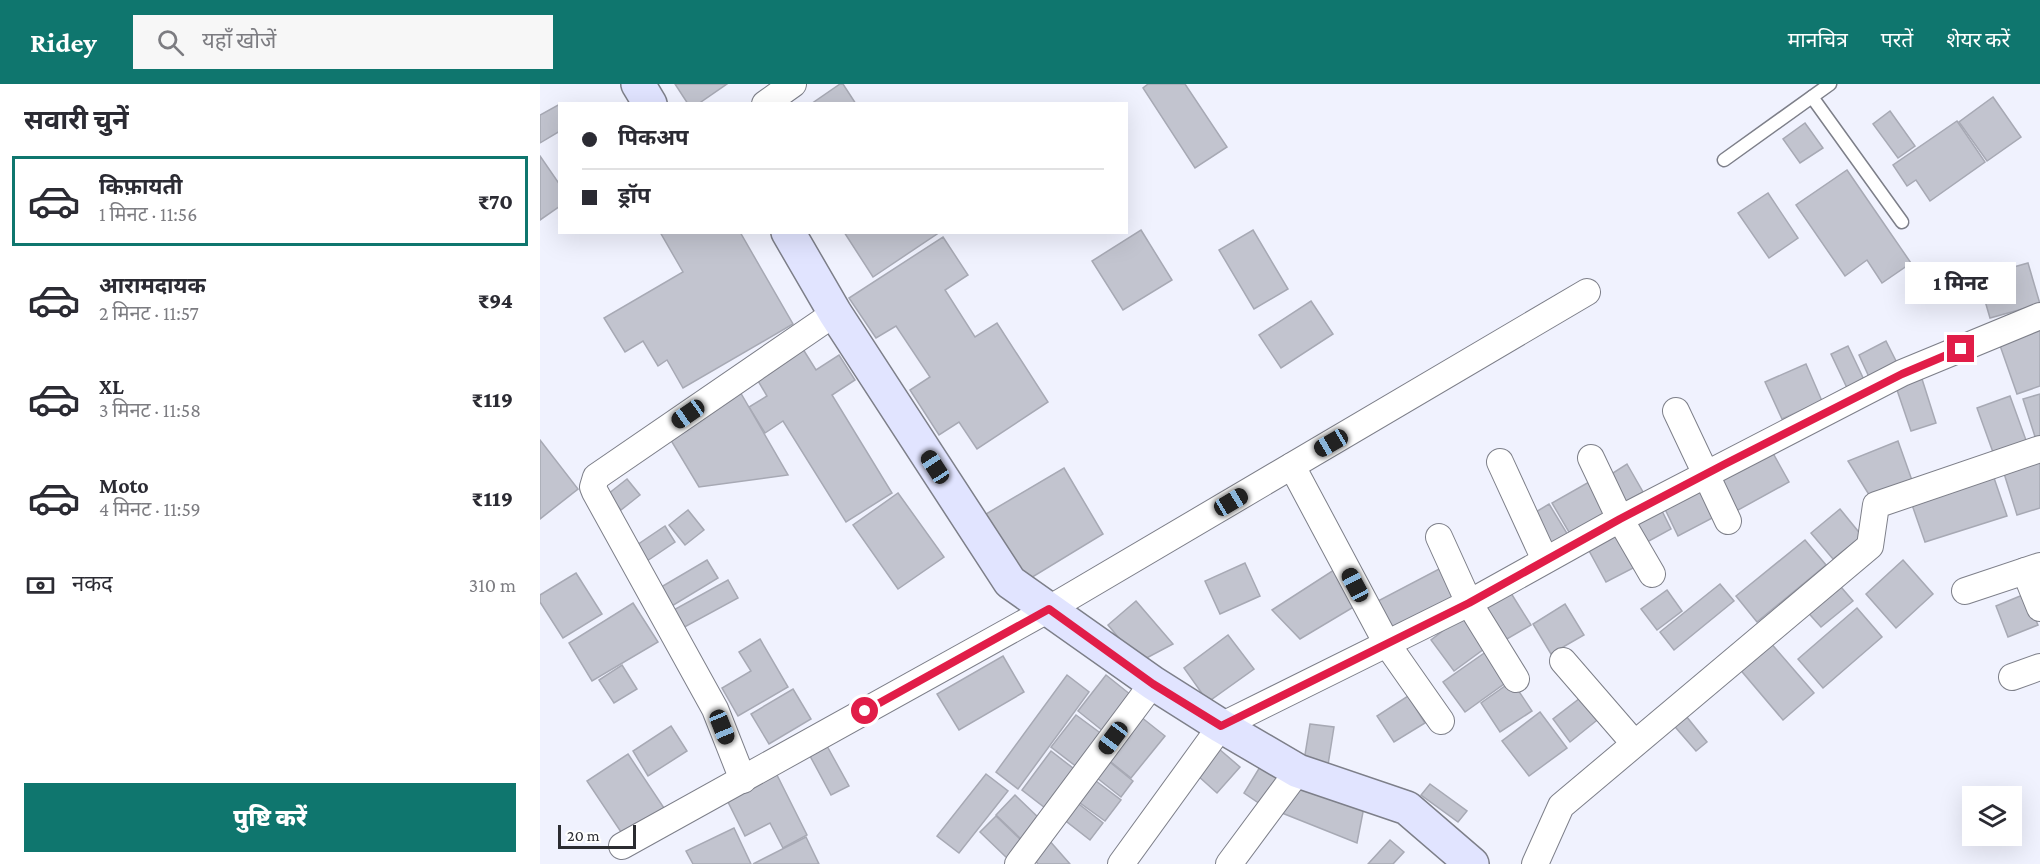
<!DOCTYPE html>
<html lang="hi">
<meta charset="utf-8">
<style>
:root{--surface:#fff;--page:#f7f7f7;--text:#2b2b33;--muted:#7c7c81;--line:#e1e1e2;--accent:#0f766e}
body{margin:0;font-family:"Crimson Pro","Noto Sans Devanagari",serif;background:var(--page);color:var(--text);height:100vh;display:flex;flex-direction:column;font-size:22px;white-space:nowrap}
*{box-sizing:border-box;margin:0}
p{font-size:20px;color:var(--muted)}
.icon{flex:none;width:33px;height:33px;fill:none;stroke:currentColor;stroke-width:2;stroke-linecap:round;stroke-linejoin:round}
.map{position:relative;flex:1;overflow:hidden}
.sheet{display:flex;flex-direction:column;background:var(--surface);width:540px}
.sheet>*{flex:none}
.top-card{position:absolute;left:18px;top:18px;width:570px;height:132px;border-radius:0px;box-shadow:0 6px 24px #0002;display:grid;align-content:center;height:132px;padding:0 24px;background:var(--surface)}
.controls{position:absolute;left:1422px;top:702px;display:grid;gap:12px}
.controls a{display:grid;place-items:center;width:60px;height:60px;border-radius:0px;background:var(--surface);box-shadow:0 6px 24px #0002;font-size:30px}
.scale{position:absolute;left:18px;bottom:15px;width:78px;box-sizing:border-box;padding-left:6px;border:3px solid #2b2c31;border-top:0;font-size:16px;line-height:21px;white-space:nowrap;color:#2b2c31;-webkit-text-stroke:4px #fff;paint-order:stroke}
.end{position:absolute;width:27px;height:27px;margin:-14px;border:8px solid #e11d48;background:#fff;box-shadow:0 0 0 3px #fff}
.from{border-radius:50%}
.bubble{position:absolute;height:42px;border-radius:0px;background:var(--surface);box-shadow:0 6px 24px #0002;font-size:20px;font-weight:800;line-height:42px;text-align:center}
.car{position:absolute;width:18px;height:36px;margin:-18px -9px;border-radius:8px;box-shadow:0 0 4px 2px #0007;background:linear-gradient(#222 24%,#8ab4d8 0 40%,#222 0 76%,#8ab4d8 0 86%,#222 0)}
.top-card b{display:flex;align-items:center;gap:21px;height:57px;font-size:22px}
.top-card b+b{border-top:2px solid var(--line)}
.top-card i{width:15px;height:15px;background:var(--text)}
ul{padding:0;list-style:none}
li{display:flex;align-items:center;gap:18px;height:90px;margin:0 12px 9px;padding:0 12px;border:3px solid transparent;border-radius:0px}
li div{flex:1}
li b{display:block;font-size:22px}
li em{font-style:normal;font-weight:800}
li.selected{border-color:var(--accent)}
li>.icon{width:54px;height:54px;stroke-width:1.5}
h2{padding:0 24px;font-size:27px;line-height:72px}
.pay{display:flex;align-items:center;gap:15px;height:66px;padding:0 24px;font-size:22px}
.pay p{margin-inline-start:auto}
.primary-button{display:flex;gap:12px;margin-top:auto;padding:12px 24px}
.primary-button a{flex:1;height:69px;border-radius:0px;background:var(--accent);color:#fff;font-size:24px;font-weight:800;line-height:69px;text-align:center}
header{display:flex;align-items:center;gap:36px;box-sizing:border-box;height:84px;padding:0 30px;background:var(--accent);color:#fff}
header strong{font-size:28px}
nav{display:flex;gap:33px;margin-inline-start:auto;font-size:21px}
.search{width:420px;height:54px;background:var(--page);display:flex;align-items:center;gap:15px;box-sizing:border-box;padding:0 21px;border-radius:0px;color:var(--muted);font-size:22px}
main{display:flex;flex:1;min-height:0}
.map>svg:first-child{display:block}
</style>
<header>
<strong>Ridey</strong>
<div class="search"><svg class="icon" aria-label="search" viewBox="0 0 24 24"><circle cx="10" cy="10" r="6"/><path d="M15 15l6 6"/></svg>यहाँ खोजें</div>
<nav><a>मानचित्र</a><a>परतें</a><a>शेयर करें</a></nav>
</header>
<main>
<section class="sheet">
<h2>सवारी चुनें</h2>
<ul>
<li class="selected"><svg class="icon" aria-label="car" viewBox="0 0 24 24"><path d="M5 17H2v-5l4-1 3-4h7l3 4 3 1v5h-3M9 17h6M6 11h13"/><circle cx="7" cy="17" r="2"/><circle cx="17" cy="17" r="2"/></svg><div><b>किफ़ायती</b><p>1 मिनट · 11:56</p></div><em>₹70</em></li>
<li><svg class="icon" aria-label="car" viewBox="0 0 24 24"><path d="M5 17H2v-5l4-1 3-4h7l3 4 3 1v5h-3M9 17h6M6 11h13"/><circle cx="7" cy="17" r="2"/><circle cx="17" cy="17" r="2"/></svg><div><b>आरामदायक</b><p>2 मिनट · 11:57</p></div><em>₹94</em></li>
<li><svg class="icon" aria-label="car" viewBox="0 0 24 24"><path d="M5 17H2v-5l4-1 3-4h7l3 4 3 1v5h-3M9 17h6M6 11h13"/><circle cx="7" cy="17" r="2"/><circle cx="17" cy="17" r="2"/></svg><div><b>XL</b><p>3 मिनट · 11:58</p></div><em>₹119</em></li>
<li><svg class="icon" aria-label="car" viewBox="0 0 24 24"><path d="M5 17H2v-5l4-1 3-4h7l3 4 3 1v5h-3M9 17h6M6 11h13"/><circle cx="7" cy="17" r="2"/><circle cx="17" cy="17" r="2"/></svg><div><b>Moto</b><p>4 मिनट · 11:59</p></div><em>₹119</em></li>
</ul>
<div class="pay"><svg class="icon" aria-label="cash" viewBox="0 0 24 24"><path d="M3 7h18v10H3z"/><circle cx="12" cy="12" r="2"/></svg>नकद<p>310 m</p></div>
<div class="primary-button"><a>पुष्टि करें</a></div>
</section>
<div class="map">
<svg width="1500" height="780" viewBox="0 0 1500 780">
<rect width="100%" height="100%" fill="#f0f2fe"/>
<!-- building -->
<g fill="#c2c4cf" stroke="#a7a9b4" stroke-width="1.5">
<path d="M135,0H187L158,20H148Z"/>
<path d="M300,0H303L316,20H271Z"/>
<path d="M608,0H645L687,63L655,84L603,4Z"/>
<path d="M1453,13L1481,53L1447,77L1419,38Z"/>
<path d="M20,20V47L0,59V31Z"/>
<path d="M1350,27L1375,62L1358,74L1333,40Z"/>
<path d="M1417,37L1445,78L1390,117L1376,96L1367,102L1353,81Z"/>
<path d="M1265,39L1283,64L1260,79L1243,55Z"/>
<path d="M0,72L20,101V122L0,136Z"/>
<path d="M1307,86L1371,179L1342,199L1327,176L1305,192L1256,121Z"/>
<path d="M1228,109L1258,154L1229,174L1198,129Z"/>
<path d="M601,146L632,196L583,226L552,177Z"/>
<path d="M713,146L748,205L714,225L679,166Z"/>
<path d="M120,148H200L253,240L143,304L127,276L118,282L103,257L85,268L64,234L143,188Z"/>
<path d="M304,148H400L333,193Z"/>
<path d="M403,153L428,191L405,206L435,253L457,239L508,318L437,365L419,338L399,351L370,306L390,293L356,242L336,254L309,214Z"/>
<path d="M1488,179L1500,220L1450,234L1438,193Z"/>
<path d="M771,217L793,250L741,284L719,251Z"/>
<path d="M1500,238V302L1477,310L1457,253Z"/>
<path d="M1346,257L1358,281L1330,295L1319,271Z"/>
<path d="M261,262L276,286L299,271L315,296L292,311L352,409L306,438L243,337L225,349L209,323L227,312L214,290Z"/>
<path d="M1308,262L1325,298L1308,306L1291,270Z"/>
<path d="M1266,280L1282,317L1242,335L1225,298Z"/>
<path d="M1382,295L1396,339L1371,347L1356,303Z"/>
<path d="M199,306L248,391L159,403L126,348Z"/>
<path d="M1500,310V362H1498L1483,315Z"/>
<path d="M1470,312L1487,359L1454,371L1437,324Z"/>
<path d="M0,356L38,405L0,435Z"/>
<path d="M1358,357L1374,402L1333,417L1308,377Z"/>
<path d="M1229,362L1249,398L1189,431L1169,395Z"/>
<path d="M1500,371V424L1477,431L1462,383Z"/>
<path d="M1087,380L1103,408L1080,421L1065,394Z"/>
<path d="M524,384L563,450L481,500L441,433Z"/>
<path d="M1452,388L1467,432L1385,458L1370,415Z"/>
<path d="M1056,394L1076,429L1033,455L1012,419Z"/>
<path d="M87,395L100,411L81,426L68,410Z"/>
<path d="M1163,398L1180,430L1138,452L1122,419Z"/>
<path d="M358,409L404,473L358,505L313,441Z"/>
<path d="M1009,420L1028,451L1004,465L986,434Z"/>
<path d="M1119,421L1131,445L1098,463L1085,439Z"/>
<path d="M1300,425L1322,452L1293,475L1271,449Z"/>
<path d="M148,426L164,446L145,461L129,441Z"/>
<path d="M125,442L135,458L107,477L97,461Z"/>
<path d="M1083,445L1101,480L1066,498L1047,463Z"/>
<path d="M1265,456L1286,481L1217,538L1196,512Z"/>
<path d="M167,476L178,494L127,525L116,506Z"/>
<path d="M1363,476L1393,510L1356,544L1326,510Z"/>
<path d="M705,479L720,512L680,530L665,497Z"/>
<path d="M800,482L822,518L760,555L732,526Z"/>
<path d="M901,484L918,516L853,550L836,518Z"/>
<path d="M36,489L62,530L23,554L0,518V511Z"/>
<path d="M188,496L198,514L139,546L130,528Z"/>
<path d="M1295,496L1313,517L1281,543L1263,523Z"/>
<path d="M1180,500L1194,517L1134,566L1120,548Z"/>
<path d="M969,506L991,541L960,559L939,524Z"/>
<path d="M1127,506L1142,527L1117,546L1101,525Z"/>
<path d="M1485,510L1498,541L1468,553L1456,522Z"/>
<path d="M596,517L633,560L599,578L568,541Z"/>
<path d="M93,519L118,558L52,597L29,559Z"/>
<path d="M1025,520L1044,551L1011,570L993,540Z"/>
<path d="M1317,524L1342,553L1283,604L1258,575Z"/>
<path d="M925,530L948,562L914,587L891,556Z"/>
<path d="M688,551L714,585L668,618L644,584Z"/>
<path d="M220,555L248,603L198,632L182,604L211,587L199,568Z"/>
<path d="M1229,557L1274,609L1243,636L1198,583Z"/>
<path d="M950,565L971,595L925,628L903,598Z"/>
<path d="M463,572L484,608L419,646L397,610Z"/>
<path d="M82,581L97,605L74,619L59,596Z"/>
<path d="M527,591L549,608L478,705L456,688Z"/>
<path d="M566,591L596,615L568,651L538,627Z"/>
<path d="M972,597L992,627L960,648L941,619Z"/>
<path d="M253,605L271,635L229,660L211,630Z"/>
<path d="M1044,611L1061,633L1030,658L1013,635Z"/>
<path d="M868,612L885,639L854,658L837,632Z"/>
<path d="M1142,627L1167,658L1156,667L1130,637Z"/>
<path d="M1000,628L1027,664L989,692L962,657Z"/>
<path d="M596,629L625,652L591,694L562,671Z"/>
<path d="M536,631L567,654L542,687L511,663Z"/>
<path d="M770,640L794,643L788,681L764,677Z"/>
<path d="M131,642L147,667L108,692L93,667Z"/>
<path d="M287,662L309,702L291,711L270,672Z"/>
<path d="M679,665L700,683L677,709L657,691Z"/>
<path d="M511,667L538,688L509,727L482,706Z"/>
<path d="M88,670L126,727L85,754L47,697Z"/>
<path d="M565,674L593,697L581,713L552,690Z"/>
<path d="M723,678L743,691L723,722L704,709Z"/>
<path d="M236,689L267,751L243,764L230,739L205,752L186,714Z"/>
<path d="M446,690L468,707L419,769L397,752Z"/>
<path d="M757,693L824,723L817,759L742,729Z"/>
<path d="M552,694L581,716L565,737L536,716Z"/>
<path d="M890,700L927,727L918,738L881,711Z"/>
<path d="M475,711L501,736L482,756L456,731Z"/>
<path d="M535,717L563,739L550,756L522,734Z"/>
<path d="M456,732L484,759L468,775L440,748Z"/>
<path d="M194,744L211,780H153L146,767Z"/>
<path d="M266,753L279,780H213Z"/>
<path d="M508,755L530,780H498L490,771Z"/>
<path d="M850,756L864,768L853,780H828Z"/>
</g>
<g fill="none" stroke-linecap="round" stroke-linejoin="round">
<!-- lane casing -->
<g stroke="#7d7f89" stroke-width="15">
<g id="lane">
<path d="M1272,13L1362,138"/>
<path d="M1184,76L1290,0"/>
</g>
</g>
<!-- street casing -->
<g stroke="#7d7f89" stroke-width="28">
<g id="street">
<path d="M225,20L253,0"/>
<path d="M1136,327L1188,437"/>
<path d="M1051,374L1080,435L1112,490"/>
<path d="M960,378L1005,476"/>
<path d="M752,382L847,560L901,637"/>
<path d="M899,453L929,519L976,595"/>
<path d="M1485,487L1500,524"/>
<path d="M1425,507L1500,482"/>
<path d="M1023,577L1094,659"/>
<path d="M1472,593L1500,583"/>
<path d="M203,696L175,625L55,408L53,403L56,393L295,229"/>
<path d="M82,762L509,525L1047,208"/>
<path d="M478,780L613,599"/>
<path d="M581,780L681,642L929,519L1080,435L1362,289L1500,232"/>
<path d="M689,780L758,687"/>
<path d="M995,780L1021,722L1330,462L1336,421L1500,365"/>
</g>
</g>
<!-- secondary casing -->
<g stroke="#7d7f89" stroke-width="36">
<g id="secondary">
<path d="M98,0L110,20"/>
<path d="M248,148L295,229L470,498L613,599L681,642L758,687L867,724L932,780"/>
</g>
</g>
<!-- lane -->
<use href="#lane" stroke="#fff" stroke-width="12"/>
<!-- street -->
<use href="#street" stroke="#fff" stroke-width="26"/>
<!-- secondary -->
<use href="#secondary" stroke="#e1e4ff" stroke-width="33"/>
</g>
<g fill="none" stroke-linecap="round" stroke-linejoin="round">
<!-- route -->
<path stroke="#e11d48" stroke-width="8" d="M325,627L509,525L613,600L681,642L929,519L1080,435L1185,380L1362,290L1421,265"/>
</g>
</svg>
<div class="controls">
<a><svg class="icon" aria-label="layers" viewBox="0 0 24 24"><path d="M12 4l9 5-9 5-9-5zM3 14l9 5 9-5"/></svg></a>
</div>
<div class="scale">20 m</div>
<i class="end from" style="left:325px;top:627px"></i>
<i class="end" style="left:1421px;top:265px"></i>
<div class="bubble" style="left:1365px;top:178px;width:111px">1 मिनट</div>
<i class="car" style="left:148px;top:330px;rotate:235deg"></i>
<i class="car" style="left:791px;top:359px;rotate:240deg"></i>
<i class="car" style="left:395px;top:383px;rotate:327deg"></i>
<i class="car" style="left:691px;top:418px;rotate:59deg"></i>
<i class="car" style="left:815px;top:501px;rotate:332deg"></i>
<i class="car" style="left:182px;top:643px;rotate:158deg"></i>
<i class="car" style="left:573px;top:654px;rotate:217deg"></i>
<div class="top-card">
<b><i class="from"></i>पिकअप</b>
<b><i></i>ड्रॉप</b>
</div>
</div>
</main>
